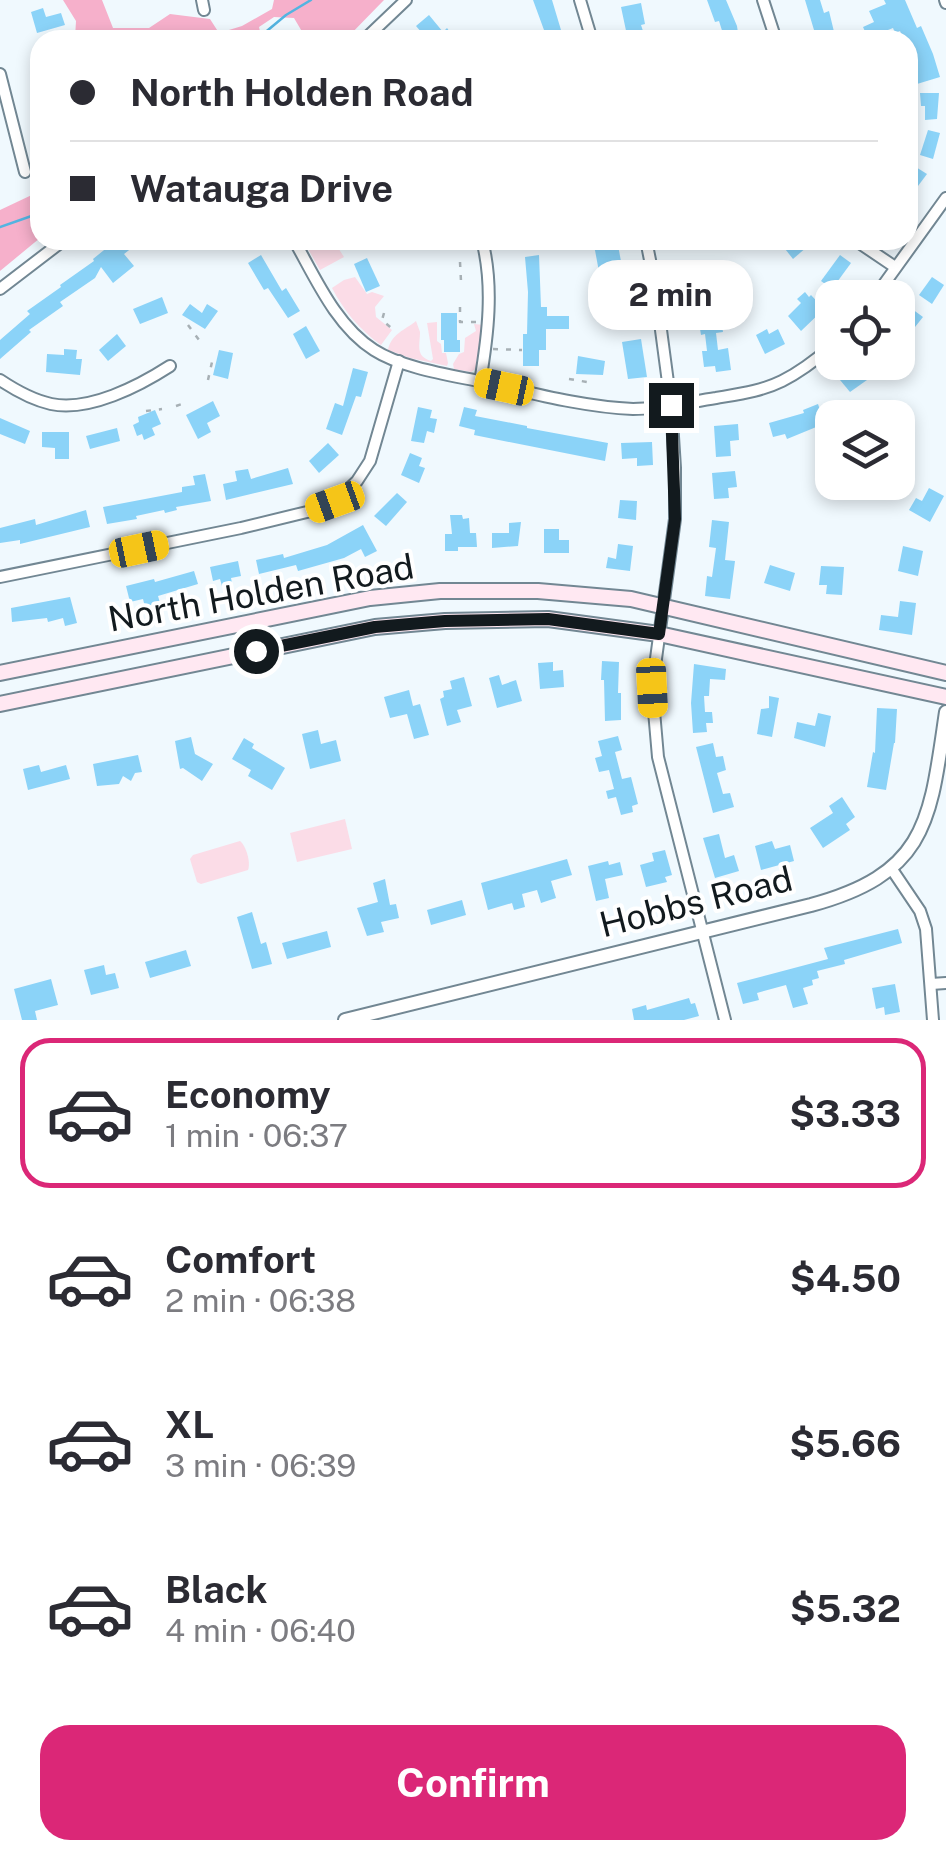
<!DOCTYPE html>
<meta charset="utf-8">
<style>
:root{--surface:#fff;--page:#f2f2f3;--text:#2b2b33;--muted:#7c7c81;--line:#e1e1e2;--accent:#db2777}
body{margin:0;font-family:"Public Sans",sans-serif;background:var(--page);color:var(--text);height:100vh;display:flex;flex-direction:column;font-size:38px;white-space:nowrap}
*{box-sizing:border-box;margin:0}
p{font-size:32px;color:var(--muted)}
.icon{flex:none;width:55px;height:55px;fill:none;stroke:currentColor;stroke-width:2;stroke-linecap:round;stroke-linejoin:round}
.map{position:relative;height:1020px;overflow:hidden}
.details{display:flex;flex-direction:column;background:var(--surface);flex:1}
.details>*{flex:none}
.banner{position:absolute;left:30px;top:30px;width:888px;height:220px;border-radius:30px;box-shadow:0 5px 15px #0003;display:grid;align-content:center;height:220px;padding:0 40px;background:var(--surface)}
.buttons{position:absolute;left:815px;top:280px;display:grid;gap:20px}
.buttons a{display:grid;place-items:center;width:100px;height:100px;border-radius:20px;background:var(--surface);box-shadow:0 5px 15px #0003;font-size:50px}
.end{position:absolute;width:45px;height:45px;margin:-22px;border:12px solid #121a1e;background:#fff;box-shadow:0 0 0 5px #fff}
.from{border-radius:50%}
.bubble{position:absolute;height:70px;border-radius:30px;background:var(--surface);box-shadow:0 5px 15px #0003;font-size:32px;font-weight:700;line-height:70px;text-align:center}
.car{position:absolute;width:30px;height:60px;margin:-30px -15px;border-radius:12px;box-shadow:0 0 8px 2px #0007;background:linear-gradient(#f5c518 24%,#345 0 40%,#f5c518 0 76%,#345 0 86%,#f5c518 0)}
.banner b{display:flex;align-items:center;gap:35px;height:95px;font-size:38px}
.banner b+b{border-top:2px solid var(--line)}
.banner i{width:25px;height:25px;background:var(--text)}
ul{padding:18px 0 0;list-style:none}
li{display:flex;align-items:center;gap:30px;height:150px;margin:0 20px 15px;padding:0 20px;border:5px solid transparent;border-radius:30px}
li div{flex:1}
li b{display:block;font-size:38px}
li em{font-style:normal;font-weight:700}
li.on{border-color:var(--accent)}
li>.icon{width:90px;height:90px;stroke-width:1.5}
.cta{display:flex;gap:20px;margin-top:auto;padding:20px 40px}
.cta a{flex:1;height:115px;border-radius:30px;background:var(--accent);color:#fff;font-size:40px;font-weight:700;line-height:115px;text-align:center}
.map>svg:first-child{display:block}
</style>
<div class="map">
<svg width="946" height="1020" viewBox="0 0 946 1020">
<rect width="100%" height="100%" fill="#f0f9fe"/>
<!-- green -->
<g fill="#fbdce7">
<path d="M303,240H337L335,243L344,257L320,270Z"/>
<path d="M355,277L367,294L372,292L384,296L375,307L376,317L392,330L381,345C359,329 344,311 332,288L344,280Z"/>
<path d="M416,321L420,332C420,345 415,356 431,361L433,359L427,323L437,322V341L441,344L442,353H446L448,363L447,366L410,358L388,350C391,334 405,330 416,321Z"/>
<path d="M474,324L484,325L479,359L476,360V364L478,365L477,368L471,372L454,369L453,364L459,354L464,352L465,338L476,331Z"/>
<path d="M345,819L352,849L297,862L290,833Z"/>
<path d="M240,841C246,846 251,862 248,870L201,884L197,882L190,859L193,855Z"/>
</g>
<!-- forest -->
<g fill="#f6b0cb">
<path d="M63,0H102L113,28H149L170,14L210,19L219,33L242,26L272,9L274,0H384L345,40H307L294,18L274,17L259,27L262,40H77L75,38L76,21Z"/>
<path d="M40,173V238L0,271V210L36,193Z"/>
</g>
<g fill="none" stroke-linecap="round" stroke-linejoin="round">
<!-- stream -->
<g stroke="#53b4e1" stroke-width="2.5">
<path d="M256,40L286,15L311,0"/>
<path d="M0,227L40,213"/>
</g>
</g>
<!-- building -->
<g fill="#8bd3f8">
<path d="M533,0H552L564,40H538L536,32L544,30Z"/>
<path d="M707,0H726L737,26L739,40H725L719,21L715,22Z"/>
<path d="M805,0H820L824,13L829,11L836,40H817Z"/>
<path d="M884,0H905L917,28L921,26L933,54L940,77L917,84L908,52V40H904L900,31L895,33L893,28L868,38L863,27L874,22L869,11L886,4Z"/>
<path d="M641,3L645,24L641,25L646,40H628L621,7Z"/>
<path d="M43,8L46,17L61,13L65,25L37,33L31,12Z"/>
<path d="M429,15L443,32L447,28L452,35L448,38L449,40H428L416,26Z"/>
<path d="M920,93H939L937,119L925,120V106H921Z"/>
<path d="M928,130L940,133L933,159L920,155Z"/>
<path d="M911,164L927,174L912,194L908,191V169Z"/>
<path d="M120,240H142L124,254L134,266L113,283L101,267L95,278L60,302L63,306L29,330L31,332L0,359V340L30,314L27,311L61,287L60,285L94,261L93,259L109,246L111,248Z"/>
<path d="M593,240H617L624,277L601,282Z"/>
<path d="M778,240H815L793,259Z"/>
<path d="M261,255L282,291L286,288L300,311L288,318L268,288L264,290L248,263Z"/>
<path d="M539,255L541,307H547V316H569V329H546V350H539V366H523V334H527L528,292L525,257Z"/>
<path d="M840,255L851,263L832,289L821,281Z"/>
<path d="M367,258L380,286L366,292L354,264Z"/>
<path d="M705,270L709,291L694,294L690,273Z"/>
<path d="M932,277L944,285L932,304L919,295Z"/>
<path d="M805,292L809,297L811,295L824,309L801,331L788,316L801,303L797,299Z"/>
<path d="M162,297L168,313L140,324L133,309Z"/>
<path d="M627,297L631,322L616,325L612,299Z"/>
<path d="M190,304L202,313L207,304L218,311L205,329L182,315Z"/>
<path d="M908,306L923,317L907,337L905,335L898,344V320Z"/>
<path d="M714,308L716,318L723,317L724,326H722L723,332L716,333L718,350L728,348L731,370L716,372L715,366L704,367L702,351H707L705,334L701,335L697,310Z"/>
<path d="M441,313H457V340H460V352H444V340H441Z"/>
<path d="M306,326L320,351L306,359L293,334Z"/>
<path d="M767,329L769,334L778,329L785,344L765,354L756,335Z"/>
<path d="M117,334L126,346L108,361L99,350Z"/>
<path d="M641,339L647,377L628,379L622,342Z"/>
<path d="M64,349L77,350L76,359H82L80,375L46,372L47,354L64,355Z"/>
<path d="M219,350L233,353L228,379L213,375Z"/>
<path d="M578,356L605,361L603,375L576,374Z"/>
<path d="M857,367L867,380L850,392L840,380Z"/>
<path d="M353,368L368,372L361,397L356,396L342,435L326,429L335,403L343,406Z"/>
<path d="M213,401L220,416L207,423L211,432L198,439L186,415Z"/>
<path d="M818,404L820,410L831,405L837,418H832V438L826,423L787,439L785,434L773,437L769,423L804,413L803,410Z"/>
<path d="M418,407L432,410L430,418L437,419L434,433L427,431L424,443L411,441Z"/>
<path d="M464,407L477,410L475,416L527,426V428L608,443L605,461L474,435L475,430L459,426Z"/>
<path d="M155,410L161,424L152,428L155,435L144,440L142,434L137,436L133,425L139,422L138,417Z"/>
<path d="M0,418L30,431L25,444L0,434Z"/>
<path d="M738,424L739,440L730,441L731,456L716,457L714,426Z"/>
<path d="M117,428L120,441L90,449L86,436Z"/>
<path d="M42,432H69V459H55V448L42,447Z"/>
<path d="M652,442L653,465L637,466V458L622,459L621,443Z"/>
<path d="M328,443L339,455L319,473L309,461Z"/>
<path d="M410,453L422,458L419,466L425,468L419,483L401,475Z"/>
<path d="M288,468L293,484L226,500L223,484L237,481L235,471L248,469L251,479Z"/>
<path d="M735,471L737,487L728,488L729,498L714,499L712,473Z"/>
<path d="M205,474L211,501L176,507L177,510L165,513L164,510L136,516L137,519L107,524L103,507L182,492V487L195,485L193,476Z"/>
<path d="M929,488L944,496L930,522L909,510L916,498L922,501Z"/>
<path d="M397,493L407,502L386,526L374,516Z"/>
<path d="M620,500L637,501L636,520L618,518Z"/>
<path d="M86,510L90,527L20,544V540L0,543V528L35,519L36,525Z"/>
<path d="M450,515H462L463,519L469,518L470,533H476L477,547H458V551H445V534H452Z"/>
<path d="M712,520L729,522L725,560L735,561L730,599L705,596L707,576L712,577L716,548L709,547Z"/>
<path d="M521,522L518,546L492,548V533H509V523Z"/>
<path d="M363,525L377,551L365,557L361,549L344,558L298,571L296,565L259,574L256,560L283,554L284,558L327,545Z"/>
<path d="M544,529H559V540H569V553H544Z"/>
<path d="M618,544L633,546L630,571L606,568L608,557L616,559Z"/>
<path d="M903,546L923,551L918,576L898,571Z"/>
<path d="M238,561L241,576L231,578L232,583L222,586L220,579L213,581L210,567Z"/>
<path d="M770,565L795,573L790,591L764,583Z"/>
<path d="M821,566L844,567L842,595L826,594L827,585H819Z"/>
<path d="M194,571L198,584L158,596L160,603L145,607L143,599L130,602L126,586L154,579L155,582Z"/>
<path d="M70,597L77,623L65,626L63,618L48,622L47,618L12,622L11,608Z"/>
<path d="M900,601L916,603L912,635L879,630L881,615L898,617Z"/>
<path d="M602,661L619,662L618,693H621V720L605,721L604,680H601Z"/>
<path d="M553,662V671L563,670L564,687L540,689L538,663Z"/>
<path d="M694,664L726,669L725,680L710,679L709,696H704L705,712H712L713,723H706L707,732L693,733L691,703Z"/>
<path d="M499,675L502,685L516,680L522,701L497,708L489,678Z"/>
<path d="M464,677L472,706L457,710L461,722L447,726L440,699L444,697L443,691L452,689L450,681Z"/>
<path d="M409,690L413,706L420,704L429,735L414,739L407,714L390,718L384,697Z"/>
<path d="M769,696L779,698L772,737L757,734L761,709L769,708Z"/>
<path d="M877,708L897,709L895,743H894L886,790L867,787L873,752L875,753Z"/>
<path d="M818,713L831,716L825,747L794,738L797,722L815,726Z"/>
<path d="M318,730L321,744L336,740L341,761L310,769L302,734Z"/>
<path d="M618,736L622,750L615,752L622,779L631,777L638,804L632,806L633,812L621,815L616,797L608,799L606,791L614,789L609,770L599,772L595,758L602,756L598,741Z"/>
<path d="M191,737L195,754L213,764L202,781L183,768L180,769L175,741Z"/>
<path d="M244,738L254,744L252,748L285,768L272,790L248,776L251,770L232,759Z"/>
<path d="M713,743L716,757L723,756L726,770L717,773L723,794L730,793L734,807L713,813L696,747Z"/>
<path d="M138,755L142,772L135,773L131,781L123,776L119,784L97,786L93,764Z"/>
<path d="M39,765L41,772L66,765L70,779L28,790L23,769Z"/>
<path d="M842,797L855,817L846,824L850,830L823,848L810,828L833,813L829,806Z"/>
<path d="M719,834L725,858L734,855L739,871L715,878L703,838Z"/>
<path d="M772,841L775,849L790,845L794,861L761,870L755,846Z"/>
<path d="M665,850L672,875L665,877L667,882L646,887L640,865L654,861L652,853Z"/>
<path d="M567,859L572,875L551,881L556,898L541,903L537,890L522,894L525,907L514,910L512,903L488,910L481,883Z"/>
<path d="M608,861L609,865L620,862L623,875L605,879L609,898L596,901L588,866Z"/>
<path d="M385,879L390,905L396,904L399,918L381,922L384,932L367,936L357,908L378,902L373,883Z"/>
<path d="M462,900L466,915L431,925L427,910Z"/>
<path d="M252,912L261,944L266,942L272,964L252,969L237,917Z"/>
<path d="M898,929L902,943L844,960L845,964L817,971L819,978L812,980L813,985L803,988L808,1004L793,1008L786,985L757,993L759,1000L743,1004L737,983L828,959L824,948Z"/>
<path d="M327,931L331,947L287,959L282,943Z"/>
<path d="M186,950L191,966L150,978L145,962Z"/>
<path d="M104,965L106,975L115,973L119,988L91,995L84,970Z"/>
<path d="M51,979L58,1005L35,1011L37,1020H22L14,989Z"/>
<path d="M895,984L900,1012L885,1015L884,1007L876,1009L872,988Z"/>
<path d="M689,998L691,1004L695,1003L699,1016L684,1020H634L632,1009L646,1005L647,1010Z"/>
</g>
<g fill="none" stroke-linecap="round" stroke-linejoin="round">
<!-- minor casing -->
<g stroke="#728793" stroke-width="14">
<g id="minor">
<path d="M202,0L204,10"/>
<path d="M580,0L592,40"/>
<path d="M763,0L776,40"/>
<path d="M945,0L946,3"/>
<path d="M364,40L406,0"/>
<path d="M0,74L25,172"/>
<path d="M294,240C315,277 336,326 374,350C402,368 450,375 483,382C532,393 583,407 633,409C661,409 689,402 716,398C739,394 762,391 782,381C800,372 817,359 832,346"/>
<path d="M646,240L655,285L671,405L675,468V519L652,688L658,757L725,1020"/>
<path d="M855,240L895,267"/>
<path d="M0,289L64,240"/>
<path d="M874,298L946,198"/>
<path d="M0,380C15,390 33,400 51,404C89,412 139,386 170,366"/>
<path d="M480,382C488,335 494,286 482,240"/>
<path d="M0,577L241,528L307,512L335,502L357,481L370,461L399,361"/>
<path d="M891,868L920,911L926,929L933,1020"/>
<path d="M931,984L946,983"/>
</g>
</g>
<!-- tertiary casing -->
<g stroke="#728793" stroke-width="16">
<path id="tertiary" d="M345,1020L811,905C929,873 930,819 946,712"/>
</g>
<!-- secondary casing -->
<g stroke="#728793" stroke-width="18">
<g id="secondary">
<path d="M0,673L370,598L440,591H538L631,599L946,673"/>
<path d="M0,704L375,627L445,621L548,619L659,634L946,697"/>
</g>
</g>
<!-- path -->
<g stroke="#a7b0b5" stroke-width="2.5" stroke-dasharray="5 8" stroke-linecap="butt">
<path d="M460,262L461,281"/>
<path d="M460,307V322H476"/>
<path d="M384,313L382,320L395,331"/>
<path d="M188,325L202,344"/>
<path d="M493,349L522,350"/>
<path d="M569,379L587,382L590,375"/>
<path d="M208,380L212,362"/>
<path d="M176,406L188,402"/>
<path d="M146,411L162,409"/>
</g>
<!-- minor -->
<use href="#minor" stroke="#fff" stroke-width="10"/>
<!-- tertiary -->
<use href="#tertiary" stroke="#fff" stroke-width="12"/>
<!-- secondary -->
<use href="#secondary" stroke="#ffe8f2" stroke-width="14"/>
</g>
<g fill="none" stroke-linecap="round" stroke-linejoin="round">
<!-- route -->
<path stroke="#121a1e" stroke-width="12" d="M256,651L375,627L445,621L548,619L659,634L675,519L671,405"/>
</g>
<g text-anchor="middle" stroke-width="8" stroke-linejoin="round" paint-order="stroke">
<!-- street labels -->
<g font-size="35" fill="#121a1e" stroke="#fff">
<text transform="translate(261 593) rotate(-10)" y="12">North Holden Road</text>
<text transform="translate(696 902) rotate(-14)" y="12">Hobbs Road</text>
</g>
</g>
</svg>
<div class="buttons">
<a><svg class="icon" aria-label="locate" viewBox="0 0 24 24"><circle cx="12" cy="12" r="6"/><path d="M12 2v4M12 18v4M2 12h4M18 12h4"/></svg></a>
<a><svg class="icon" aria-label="layers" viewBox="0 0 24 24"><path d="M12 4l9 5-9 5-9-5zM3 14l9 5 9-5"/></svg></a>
</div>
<i class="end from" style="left:256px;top:651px"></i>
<i class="end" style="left:671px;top:405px"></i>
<div class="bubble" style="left:588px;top:260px;width:165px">2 min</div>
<i class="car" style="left:504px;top:387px;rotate:282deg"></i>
<i class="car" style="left:335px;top:502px;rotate:250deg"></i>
<i class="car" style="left:139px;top:549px;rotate:78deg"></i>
<i class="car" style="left:652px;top:688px;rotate:177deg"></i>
<div class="banner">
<b><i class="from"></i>North Holden Road</b>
<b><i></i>Watauga Drive</b>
</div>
</div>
<section class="details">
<ul>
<li class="on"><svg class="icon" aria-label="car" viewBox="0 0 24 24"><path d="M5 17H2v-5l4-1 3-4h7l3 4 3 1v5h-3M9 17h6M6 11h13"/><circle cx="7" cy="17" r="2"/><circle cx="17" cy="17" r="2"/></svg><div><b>Economy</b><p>1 min · 06:37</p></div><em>$3.33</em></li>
<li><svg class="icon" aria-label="car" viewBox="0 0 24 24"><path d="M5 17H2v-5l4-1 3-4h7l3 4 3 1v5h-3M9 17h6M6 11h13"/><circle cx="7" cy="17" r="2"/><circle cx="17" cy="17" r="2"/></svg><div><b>Comfort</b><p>2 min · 06:38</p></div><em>$4.50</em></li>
<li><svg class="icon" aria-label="car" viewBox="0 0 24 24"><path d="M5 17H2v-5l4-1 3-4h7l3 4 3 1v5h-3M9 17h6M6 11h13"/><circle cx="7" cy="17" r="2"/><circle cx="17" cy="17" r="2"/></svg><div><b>XL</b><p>3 min · 06:39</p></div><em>$5.66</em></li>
<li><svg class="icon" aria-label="car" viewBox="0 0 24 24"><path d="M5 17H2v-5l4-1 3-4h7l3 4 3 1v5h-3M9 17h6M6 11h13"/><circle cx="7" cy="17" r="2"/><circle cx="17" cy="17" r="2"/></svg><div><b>Black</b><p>4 min · 06:40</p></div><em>$5.32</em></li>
</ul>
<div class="cta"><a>Confirm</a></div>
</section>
